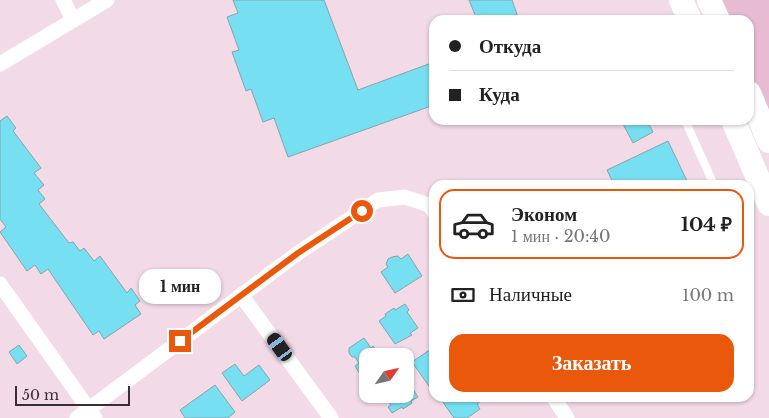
<!DOCTYPE html>
<html lang="ru">
<meta charset="utf-8">
<style>
:root{--surface:#fff;--page:#f6f6f6;--text:#222;--muted:#767676;--line:#e0e0e0;--accent:#ea580c}
body{margin:0;font-family:"Libre Baskerville",serif;background:var(--page);color:var(--text);height:100vh;display:flex;flex-direction:column;font-size:19px;white-space:nowrap}
*{box-sizing:border-box;margin:0}
p{font-size:16px;color:var(--muted)}
.icon{flex:none;width:28px;height:28px;fill:none;stroke:currentColor;stroke-width:2;stroke-linecap:round;stroke-linejoin:round}
.map{position:relative;flex:1;overflow:hidden}
.panel{position:absolute;left:429px;top:180px;width:325px;height:222px;display:flex;flex-direction:column;background:var(--surface);border-radius:15px;box-shadow:0 1px 4px #0004}
.panel>*{flex:none}
.banner{position:absolute;left:429px;top:15px;width:325px;height:110px;border-radius:15px;box-shadow:0 1px 4px #0004;display:grid;align-content:center;height:110px;padding:0 20px;background:var(--surface)}
.needle{width:32px;rotate:56deg}
.buttons{position:absolute;left:359px;top:348px;display:grid;gap:10px}
.buttons a{display:grid;place-items:center;width:55px;height:55px;border-radius:10px;background:var(--surface);box-shadow:0 1px 4px #0004;font-size:25px}
.scale{position:absolute;left:15px;bottom:12px;width:115px;box-sizing:border-box;padding-left:5px;border:2px solid #382f34;border-top:0;font-size:14px;line-height:18px;white-space:nowrap;color:#382f34;-webkit-text-stroke:4px #f2dae7;paint-order:stroke}
.end{position:absolute;width:22px;height:22px;margin:-11px;border:6px solid #ea580c;background:#fff;box-shadow:0 0 0 2px #fff}
.from{border-radius:50%}
.bubble{position:absolute;height:35px;border-radius:15px;background:var(--surface);box-shadow:0 1px 4px #0004;font-size:16px;font-weight:700;line-height:35px;text-align:center}
.car{position:absolute;width:15px;height:30px;margin:-15px -8px;border-radius:6px;box-shadow:0 0 4px 1px #0007;background:linear-gradient(#222 24%,#8ab4d8 0 40%,#222 0 76%,#8ab4d8 0 86%,#222 0)}
.banner b{display:flex;align-items:center;gap:18px;height:48px;font-size:19px}
.banner b+b{border-top:1px solid var(--line)}
.banner i{width:12px;height:12px;background:var(--text)}
ul{padding:9px 0 0;list-style:none}
li{display:flex;align-items:center;gap:15px;height:70px;margin:0 10px 8px;padding:0 10px;border:2px solid transparent;border-radius:15px}
li div{flex:1}
li b{display:block;font-size:19px}
li em{font-style:normal;font-weight:700}
li.on{border-color:var(--accent)}
li>.icon{width:45px;height:45px;stroke-width:1.5}
.pay{display:flex;align-items:center;gap:12px;height:55px;padding:0 20px;font-size:19px}
.pay p{margin-inline-start:auto}
.action{display:flex;gap:10px;margin-top:auto;padding:10px 20px}
.action a{flex:1;height:58px;border-radius:15px;background:var(--accent);color:#fff;font-size:20px;font-weight:700;line-height:58px;text-align:center}
.map>svg:first-child{display:block}
</style>
<div class="map">
<svg width="769" height="418" viewBox="0 0 769 418">
<rect width="100%" height="100%" fill="#f2dae7"/>
<!-- green -->
<path fill="#e8bbd4" d="M718,0H769V118L749,71V20H727Z"/>
<!-- building -->
<g fill="#77dff2" stroke="#89a4aa">
<path d="M233,0H324L358,90L434,62V105L288,157L274,118L263,122L251,89L246,91L232,52L239,50L227,17L238,13Z"/>
<path d="M469,0H512L519,20H477Z"/>
<path d="M7,116L16,128L13,131L41,168L34,173L44,185L38,190L45,199L39,204L69,243L73,242L80,251L84,248L94,261L100,256L127,293L131,288L140,301L135,305L141,314L104,339L99,331L93,335L48,269L41,274L35,265L27,271L0,232L6,227L0,219V121Z"/>
<path d="M621,120H647L653,132L633,143Z"/>
<path d="M668,141L689,185H614L607,170Z"/>
<path d="M408,254L422,276L395,293L381,272L388,267L386,264L388,259L392,257L398,256L401,259Z"/>
<path d="M405,304L409,310L407,312L418,328L410,333L412,335L395,344L379,321L386,316L385,314L394,308L395,310Z"/>
<path d="M364,338L371,348L373,346L380,356H368V376L363,379L355,366L359,363L355,357H352L349,353V348Z"/>
<path d="M19,345L27,356L17,364L9,352Z"/>
<path d="M434,347V387L431,389L412,362Z"/>
<path d="M235,364L244,376L259,365L270,380L242,401L222,373Z"/>
<path d="M405,377L418,397L411,401L412,403L403,409L402,407L392,413L388,407L391,405L383,394H405Z"/>
<path d="M215,385L235,412L228,418H185L180,410Z"/>
<path d="M440,398H481V401L477,404L480,409L467,418H454Z"/>
</g>
<g fill="none" stroke-linecap="round" stroke-linejoin="round">
<!-- lane -->
<path stroke="#fff" stroke-width="8" d="M685,120L714,185"/>
<!-- street -->
<g stroke="#fff" stroke-width="15">
<path d="M63,0L73,20"/>
<path d="M0,64L107,0"/>
<path d="M0,284L95,418"/>
<path d="M241,295L331,418"/>
<path d="M554,398L567,418"/>
<path d="M77,418L298,253L378,200L405,197L429,205L434,212"/>
</g>
<!-- primary -->
<g stroke="#fff" stroke-width="24">
<path d="M681,0L690,20"/>
<path d="M709,0L718,20"/>
<path d="M749,93L769,141"/>
<path d="M733,120L769,204"/>
</g>
</g>
<g fill="none" stroke-linecap="round" stroke-linejoin="round">
<!-- route -->
<path stroke="#ea580c" stroke-width="6" d="M180,341L298,253L362,211"/>
</g>
</svg>
<div class="buttons">
<a><svg class="needle" viewBox="-14 -14 28 28"><path d="M0-13l5 13h-10z" fill="#e53935"/><path d="M0 13l5-13h-10z" fill="#767676"/></svg></a>
</div>
<div class="scale">50 m</div>
<i class="end from" style="left:362px;top:211px"></i>
<i class="end" style="left:180px;top:341px"></i>
<div class="bubble" style="left:139px;top:269px;width:82px">1 мин</div>
<i class="car" style="left:280px;top:347px;rotate:324deg"></i>
<div class="banner">
<b><i class="from"></i>Откуда</b>
<b><i></i>Куда</b>
</div>
<section class="panel">
<ul>
<li class="on"><svg class="icon" aria-label="car" viewBox="0 0 24 24"><path d="M5 17H2v-5l4-1 3-4h7l3 4 3 1v5h-3M9 17h6M6 11h13"/><circle cx="7" cy="17" r="2"/><circle cx="17" cy="17" r="2"/></svg><div><b>Эконом</b><p>1 мин · 20:40</p></div><em>104 ₽</em></li>
</ul>
<div class="pay"><svg class="icon" aria-label="cash" viewBox="0 0 24 24"><path d="M3 7h18v10H3z"/><circle cx="12" cy="12" r="2"/></svg>Наличные<p>100 m</p></div>
<div class="action"><a>Заказать</a></div>
</section>
</div>
